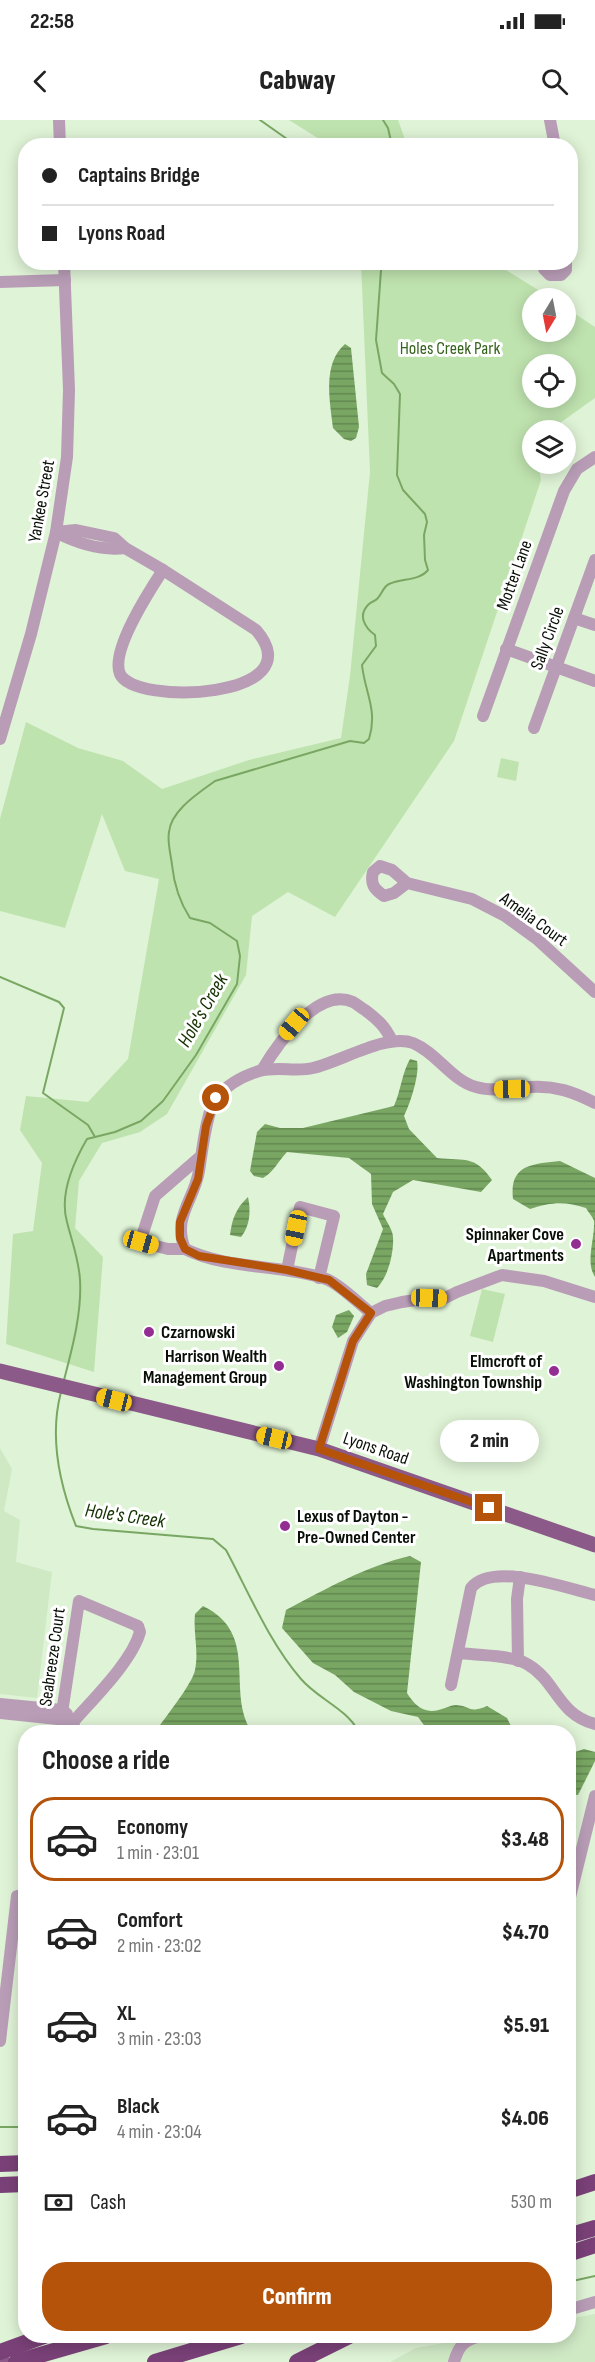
<!DOCTYPE html>
<meta charset="utf-8">
<style>
:root{--surface:#fff;--page:#f6f6f6;--text:#222;--muted:#767676;--line:#e0e0e0;--accent:#b45309}
body{margin:0;font-family:"Sofia Sans Condensed",sans-serif;background:var(--page);color:var(--text);height:100vh;display:flex;flex-direction:column;font-size:22px;white-space:nowrap}
*{box-sizing:border-box;margin:0}
p{font-size:20px;color:var(--muted)}
.icon{flex:none;width:33px;height:33px;fill:none;stroke:currentColor;stroke-width:2;stroke-linecap:round;stroke-linejoin:round}
.map{position:relative;flex:1;overflow:hidden}
.drawer{position:absolute;left:18px;top:1605px;width:558px;height:618px;display:flex;flex-direction:column;background:var(--surface);border-radius:24px;box-shadow:0 3px 15px #0003}
.drawer>*{flex:none}
.guide{position:absolute;left:18px;top:18px;width:560px;height:132px;border-radius:24px;box-shadow:0 3px 15px #0003;display:grid;align-content:center;height:132px;padding:0 24px;background:var(--surface)}
.needle{width:39px;rotate:190deg}
.tools{position:absolute;left:522px;top:168px;display:grid;gap:12px}
.tools a{display:grid;place-items:center;width:54px;height:54px;border-radius:50%;background:var(--surface);box-shadow:0 3px 15px #0003;font-size:30px}
.end{position:absolute;width:27px;height:27px;margin:-14px;border:8px solid #b45309;background:#fff;box-shadow:0 0 0 3px #fff}
.from{border-radius:50%}
.bubble{position:absolute;height:42px;border-radius:21px;background:var(--surface);box-shadow:0 3px 15px #0003;font-size:20px;font-weight:800;line-height:42px;text-align:center}
.car{position:absolute;width:18px;height:36px;margin:-18px -9px;border-radius:8px;box-shadow:0 0 4px 2px #0007;background:linear-gradient(#f5c518 24%,#345 0 40%,#f5c518 0 76%,#345 0 86%,#f5c518 0)}
.guide b{display:flex;align-items:center;gap:21px;height:57px;font-size:22px}
.guide b+b{border-top:2px solid var(--line)}
.guide i{width:15px;height:15px;background:var(--text)}
ul{padding:0;list-style:none}
li{display:flex;align-items:center;gap:18px;height:84px;margin:0 12px 9px;padding:0 12px;border:3px solid transparent;border-radius:24px}
li div{flex:1}
li b{display:block;font-size:22px}
li em{font-style:normal;font-weight:800}
li.active{border-color:var(--accent)}
li>.icon{width:54px;height:54px;stroke-width:1.5}
h2{padding:0 24px;font-size:27px;line-height:72px}
.pay{display:flex;align-items:center;gap:15px;height:66px;padding:0 24px;font-size:22px}
.pay p{margin-inline-start:auto}
.action{display:flex;gap:12px;margin-top:auto;padding:12px 24px}
.action a{flex:1;height:69px;border-radius:24px;background:var(--accent);color:#fff;font-size:24px;font-weight:800;line-height:69px;text-align:center}
.status{display:flex;justify-content:space-between;align-items:center;height:42px;padding:0 30px;background:var(--surface);direction:ltr}
.status svg{height:16px;fill:currentColor}
header{display:flex;justify-content:space-between;align-items:center;height:78px;padding:0 24px;background:var(--surface);font-size:27px;font-weight:800}
.map>svg:first-child{display:block}
</style>
<div class="status"><b>22:58</b><svg viewBox="0 0 49 12"><path d="M0 12V9h3v3zM5 12V6h3v6zM10 12V3h3v9zM15 12V0h3v12zM26 1h20v11H26zM47 4h2v5h-2z"/></svg></div>
<header><svg class="icon" aria-label="back" viewBox="0 0 24 24"><path d="M15 5l-7 7 7 7"/></svg>Cabway<svg class="icon" aria-label="search" viewBox="0 0 24 24"><circle cx="10" cy="10" r="6"/><path d="M15 15l6 6"/></svg></header>
<div class="map">
<svg width="595" height="2242" viewBox="0 0 595 2242">
<defs>
<pattern id="water-rules" width="6" height="5" patternUnits="userSpaceOnUse" patternTransform="scale(1.5)"><rect width="6" height="5" fill="#79a763"/><path d="M0 2.5h6" fill="none" stroke="#618650"/></pattern>
</defs>
<rect width="100%" height="100%" fill="#dff3d6"/>
<!-- built -->
<g fill="#d0e9c5">
<path d="M0,1328L12,1349L4,1391L20,1400L16,1442L52,1452L37,1578L0,1574Z"/>
<path d="M595,2194V2242H390L416,2228L482,2216H568L569,2199Z"/>
</g>
<!-- park -->
<g fill="#bfe3af" fill-rule="evenodd">
<path d="M289,0H398L407,25H329Z"/>
<path d="M361,143H495L551,178H532V212H566V188L595,207V278L550,310H532V344H538L541,360L454,621L335,797L288,772L252,796L246,855L167,994L140,1012L102,1023L79,1061L75,1108L103,1137L94,1252L6,1224L13,1114L33,1111L42,1043L20,1010L26,976L88,982L128,939L159,759L125,751L102,694L65,808L0,791V699L26,602L78,628L123,641L162,669L249,640L341,618L350,556L370,352ZM566,244V278H532V244Z"/>
<path d="M501,638L519,642L516,661L497,657Z"/>
<path d="M482,1169L505,1174L493,1222L470,1216Z"/>
</g>
<!-- water -->
<g fill="url(#water-rules)">
<path d="M345,224L351,228L359,307L356,318L351,321L344,319L333,308C330,281 322,244 345,224Z"/>
<path d="M410,939L417,941C420,954 410,984 404,996L409,1009L437,1038C465,1041 475,1035 492,1060L481,1072L413,1060L393,1072L383,1094C386,1101 393,1110 393,1117C394,1133 388,1157 377,1168L367,1165L366,1154L383,1109L372,1084L371,1054L349,1038L287,1032C278,1041 275,1051 263,1058L254,1056L250,1051L257,1012L265,1004L280,1008H303L394,986C401,970 402,953 410,939Z"/>
<path d="M560,1041L595,1058V1157C585,1142 595,1119 594,1101C593,1097 588,1092 586,1088C565,1081 551,1082 530,1089L513,1079C509,1044 533,1044 560,1041Z"/>
<path d="M248,1077C251,1091 250,1106 241,1117L230,1115C232,1099 236,1088 248,1077Z"/>
<path d="M349,1190L354,1196L347,1212L338,1218L332,1207L336,1195Z"/>
<path d="M410,1436L421,1442L407,1573C415,1586 425,1595 442,1589C446,1588 451,1585 456,1585C472,1586 468,1594 487,1586L507,1598L514,1612H425L426,1608L418,1597L391,1591L354,1572L335,1555L313,1543L282,1508L286,1490C326,1469 366,1446 410,1436Z"/>
<path d="M203,1486C261,1514 225,1572 252,1612H155C164,1599 193,1563 195,1550C199,1531 193,1513 195,1494Z"/>
<path d="M584,1629L595,1632V1641L578,1675L569,1674V1634Z"/>
</g>
<g fill="none" stroke-linecap="round" stroke-linejoin="round">
<!-- stream -->
<g stroke="#79a763" stroke-width="2">
<path d="M260,0L297,26"/>
<path d="M383,0L388,8L392,26"/>
<path d="M0,857L59,882L64,888L43,973L88,1005L95,1017"/>
<path d="M64,1260C72,1229 82,1193 80,1160C79,1140 72,1122 67,1102C59,1074 73,1043 87,1019L115,1012L141,1001L163,981L196,935L237,864L240,836L237,821L210,803L190,798C179,781 174,764 172,745C171,735 167,722 169,712C171,690 199,673 215,661L350,621L364,623L369,619C378,590 365,573 362,545L376,526L375,515C365,508 357,495 369,484C371,482 375,481 377,479C382,474 383,467 389,464C402,458 419,461 428,450L425,440L424,415L427,402L425,394L403,370L397,355L400,274L394,264L382,253L376,220L381,150L387,142"/>
<path d="M61,1272C49,1317 59,1363 76,1406L93,1409L213,1419L226,1430C249,1473 269,1522 301,1559C318,1579 346,1588 359,1612"/>
<path d="M0,2007H26"/>
<path d="M568,2162L595,2156"/>
</g>
<!-- minor -->
<g stroke="#b99db7" stroke-width="12">
<path d="M59,0L60,26"/>
<path d="M550,0L555,26"/>
<path d="M545,142L544,149L550,155H561L566,150V142"/>
<path d="M0,162L65,160"/>
<path d="M56,412L76,410L114,418L125,428L163,450"/>
<path d="M57,413C77,423 102,431 125,428"/>
<path d="M163,450L256,510C316,579 134,586 120,554C110,531 150,470 163,450Z"/>
<path d="M574,498L595,505"/>
<path d="M506,529L595,561"/>
<path d="M483,596L564,371L577,349L595,337"/>
<path d="M534,608L595,440"/>
<path d="M0,619L31,514L56,412L67,337L69,270L64,142"/>
<path d="M407,763L394,773L384,776C374,769 370,764 373,752L380,746L392,750L407,763L472,779L505,796L538,820L595,872"/>
<path d="M262,950C277,925 317,866 353,882C357,884 361,888 365,890C378,900 385,906 392,921"/>
<path d="M185,1129H168L140,1122L155,1076L201,1036"/>
<path d="M287,1150L300,1087L334,1096L319,1158"/>
<path d="M371,1193C359,1184 340,1164 326,1159C281,1144 228,1150 185,1129C172,1097 194,1081 199,1051C202,1034 206,990 217,977C228,964 243,956 259,951C276,946 296,952 313,948C340,942 387,913 413,923C437,933 451,960 476,967C493,972 512,968 530,967C554,965 574,972 595,983"/>
<path d="M319,1329L353,1221L371,1193L385,1186L402,1182L429,1178H445L457,1172L502,1155L544,1161L595,1177"/>
<path d="M458,1533C477,1535 511,1535 527,1544C557,1561 557,1594 595,1604"/>
<path d="M518,1541L517,1479L520,1457"/>
<path d="M451,1565L471,1468C492,1441 566,1468 595,1475"/>
<path d="M0,1584L62,1590L67,1594"/>
<path d="M0,1593L67,1600"/>
<path d="M61,1599L79,1481L138,1506L140,1512C132,1541 95,1577 74,1601"/>
<path d="M73,1612L74,1601"/>
<path d="M568,1785L595,1676"/>
<path d="M0,1921L17,1776L26,1774"/>
<path d="M568,2190L595,2182"/>
<path d="M454,2242C459,2225 464,2220 481,2216"/>
</g>
<!-- major -->
<g stroke="#8b5a89" stroke-width="15">
<path d="M0,1251L319,1329L595,1425"/>
<path d="M0,2240L3,2242"/>
</g>
<!-- highway -->
<g stroke="#7a4178" stroke-width="16">
<path d="M0,2044L26,2043"/>
<path d="M0,2065L26,2064"/>
<path d="M568,2071L595,2062"/>
<path d="M568,2116L595,2108"/>
<path d="M568,2134L595,2125"/>
<path d="M0,2232L44,2216"/>
<path d="M16,2242L106,2216"/>
<path d="M155,2242L241,2216"/>
<path d="M297,2242L349,2216"/>
</g>
</g>
<g fill="none" stroke-linecap="round" stroke-linejoin="round">
<!-- route -->
<path stroke="#b45309" stroke-width="8" d="M216,978L206,1006L198,1059L180,1102V1118L185,1129L199,1136L287,1150L329,1160L371,1193L353,1221L319,1329L489,1388"/>
</g>
<!-- markers -->
<g fill="#932d92" stroke="#fff" stroke-width="2">
<circle cx="576" cy="1124" r="6"/>
<circle cx="149" cy="1212" r="6"/>
<circle cx="279" cy="1246" r="6"/>
<circle cx="554" cy="1251" r="6"/>
<circle cx="285" cy="1406" r="6"/>
</g>
<g text-anchor="middle" stroke-width="6" stroke-linejoin="round" paint-order="stroke">
<!-- park labels -->
<g font-size="18" fill="#37641e" stroke="#fff">
<text x="450" y="234">Holes Creek Park</text>
</g>
<!-- street labels -->
<g font-size="18" fill="#080f06" stroke="#fff">
<text transform="translate(41 381) rotate(-80)" y="6">Yankee Street</text>
<text transform="translate(514 455) rotate(-70)" y="6">Motter Lane</text>
<text transform="translate(547 518) rotate(-70)" y="6">Sally Circle</text>
<text transform="translate(534 799) rotate(36)" y="6">Amelia Court</text>
<text transform="translate(376 1328) rotate(19)" y="6">Lyons Road</text>
<text transform="translate(52 1537) rotate(-82)" y="6">Seabreeze Court</text>
</g>
<!-- poi labels -->
<g font-size="18" font-weight="bold" fill="#080f06" stroke="#fff" text-anchor="end">
<text x="564" y="1120">Spinnaker Cove<tspan x="564" dy="21">Apartments</tspan></text>
<text x="161" y="1218" text-anchor="start">Czarnowski</text>
<text x="267" y="1242">Harrison Wealth<tspan x="267" dy="21">Management Group</tspan></text>
<text x="542" y="1247">Elmcroft of<tspan x="542" dy="21">Washington Township</tspan></text>
<text x="297" y="1402" text-anchor="start">Lexus of Dayton -<tspan x="297" dy="21">Pre-Owned Center</tspan></text>
</g>
<!-- water labels -->
<g font-size="20" font-style="italic" fill="#143201" stroke="#fff">
<text transform="translate(202 890) rotate(-60)" y="7">Hole's Creek</text>
<text transform="translate(125 1395) rotate(8)" y="7">Hole's Creek</text>
</g>
</g>
</svg>
<div class="tools">
<a><svg class="needle" viewBox="-14 -14 28 28"><path d="M0-13l5 13h-10z" fill="#e53935"/><path d="M0 13l5-13h-10z" fill="#767676"/></svg></a>
<a><svg class="icon" aria-label="locate" viewBox="0 0 24 24"><circle cx="12" cy="12" r="6"/><path d="M12 2v4M12 18v4M2 12h4M18 12h4"/></svg></a>
<a><svg class="icon" aria-label="layers" viewBox="0 0 24 24"><path d="M12 4l9 5-9 5-9-5zM3 14l9 5 9-5"/></svg></a>
</div>
<i class="end from" style="left:216px;top:978px"></i>
<i class="end" style="left:489px;top:1388px"></i>
<div class="bubble" style="left:440px;top:1300px;width:99px">2 min</div>
<i class="car" style="left:294px;top:904px;rotate:220deg"></i>
<i class="car" style="left:512px;top:969px;rotate:269deg"></i>
<i class="car" style="left:296px;top:1108px;rotate:192deg"></i>
<i class="car" style="left:141px;top:1122px;rotate:106deg"></i>
<i class="car" style="left:429px;top:1178px;rotate:92deg"></i>
<i class="car" style="left:114px;top:1280px;rotate:284deg"></i>
<i class="car" style="left:274px;top:1318px;rotate:283deg"></i>
<div class="guide">
<b><i class="from"></i>Captains Bridge</b>
<b><i></i>Lyons Road</b>
</div>
<section class="drawer">
<h2>Choose a ride</h2>
<ul>
<li class="active"><svg class="icon" aria-label="car" viewBox="0 0 24 24"><path d="M5 17H2v-5l4-1 3-4h7l3 4 3 1v5h-3M9 17h6M6 11h13"/><circle cx="7" cy="17" r="2"/><circle cx="17" cy="17" r="2"/></svg><div><b>Economy</b><p>1 min · 23:01</p></div><em>$3.48</em></li>
<li><svg class="icon" aria-label="car" viewBox="0 0 24 24"><path d="M5 17H2v-5l4-1 3-4h7l3 4 3 1v5h-3M9 17h6M6 11h13"/><circle cx="7" cy="17" r="2"/><circle cx="17" cy="17" r="2"/></svg><div><b>Comfort</b><p>2 min · 23:02</p></div><em>$4.70</em></li>
<li><svg class="icon" aria-label="car" viewBox="0 0 24 24"><path d="M5 17H2v-5l4-1 3-4h7l3 4 3 1v5h-3M9 17h6M6 11h13"/><circle cx="7" cy="17" r="2"/><circle cx="17" cy="17" r="2"/></svg><div><b>XL</b><p>3 min · 23:03</p></div><em>$5.91</em></li>
<li><svg class="icon" aria-label="car" viewBox="0 0 24 24"><path d="M5 17H2v-5l4-1 3-4h7l3 4 3 1v5h-3M9 17h6M6 11h13"/><circle cx="7" cy="17" r="2"/><circle cx="17" cy="17" r="2"/></svg><div><b>Black</b><p>4 min · 23:04</p></div><em>$4.06</em></li>
</ul>
<div class="pay"><svg class="icon" aria-label="cash" viewBox="0 0 24 24"><path d="M3 7h18v10H3z"/><circle cx="12" cy="12" r="2"/></svg>Cash<p>530 m</p></div>
<div class="action"><a>Confirm</a></div>
</section>
</div>
